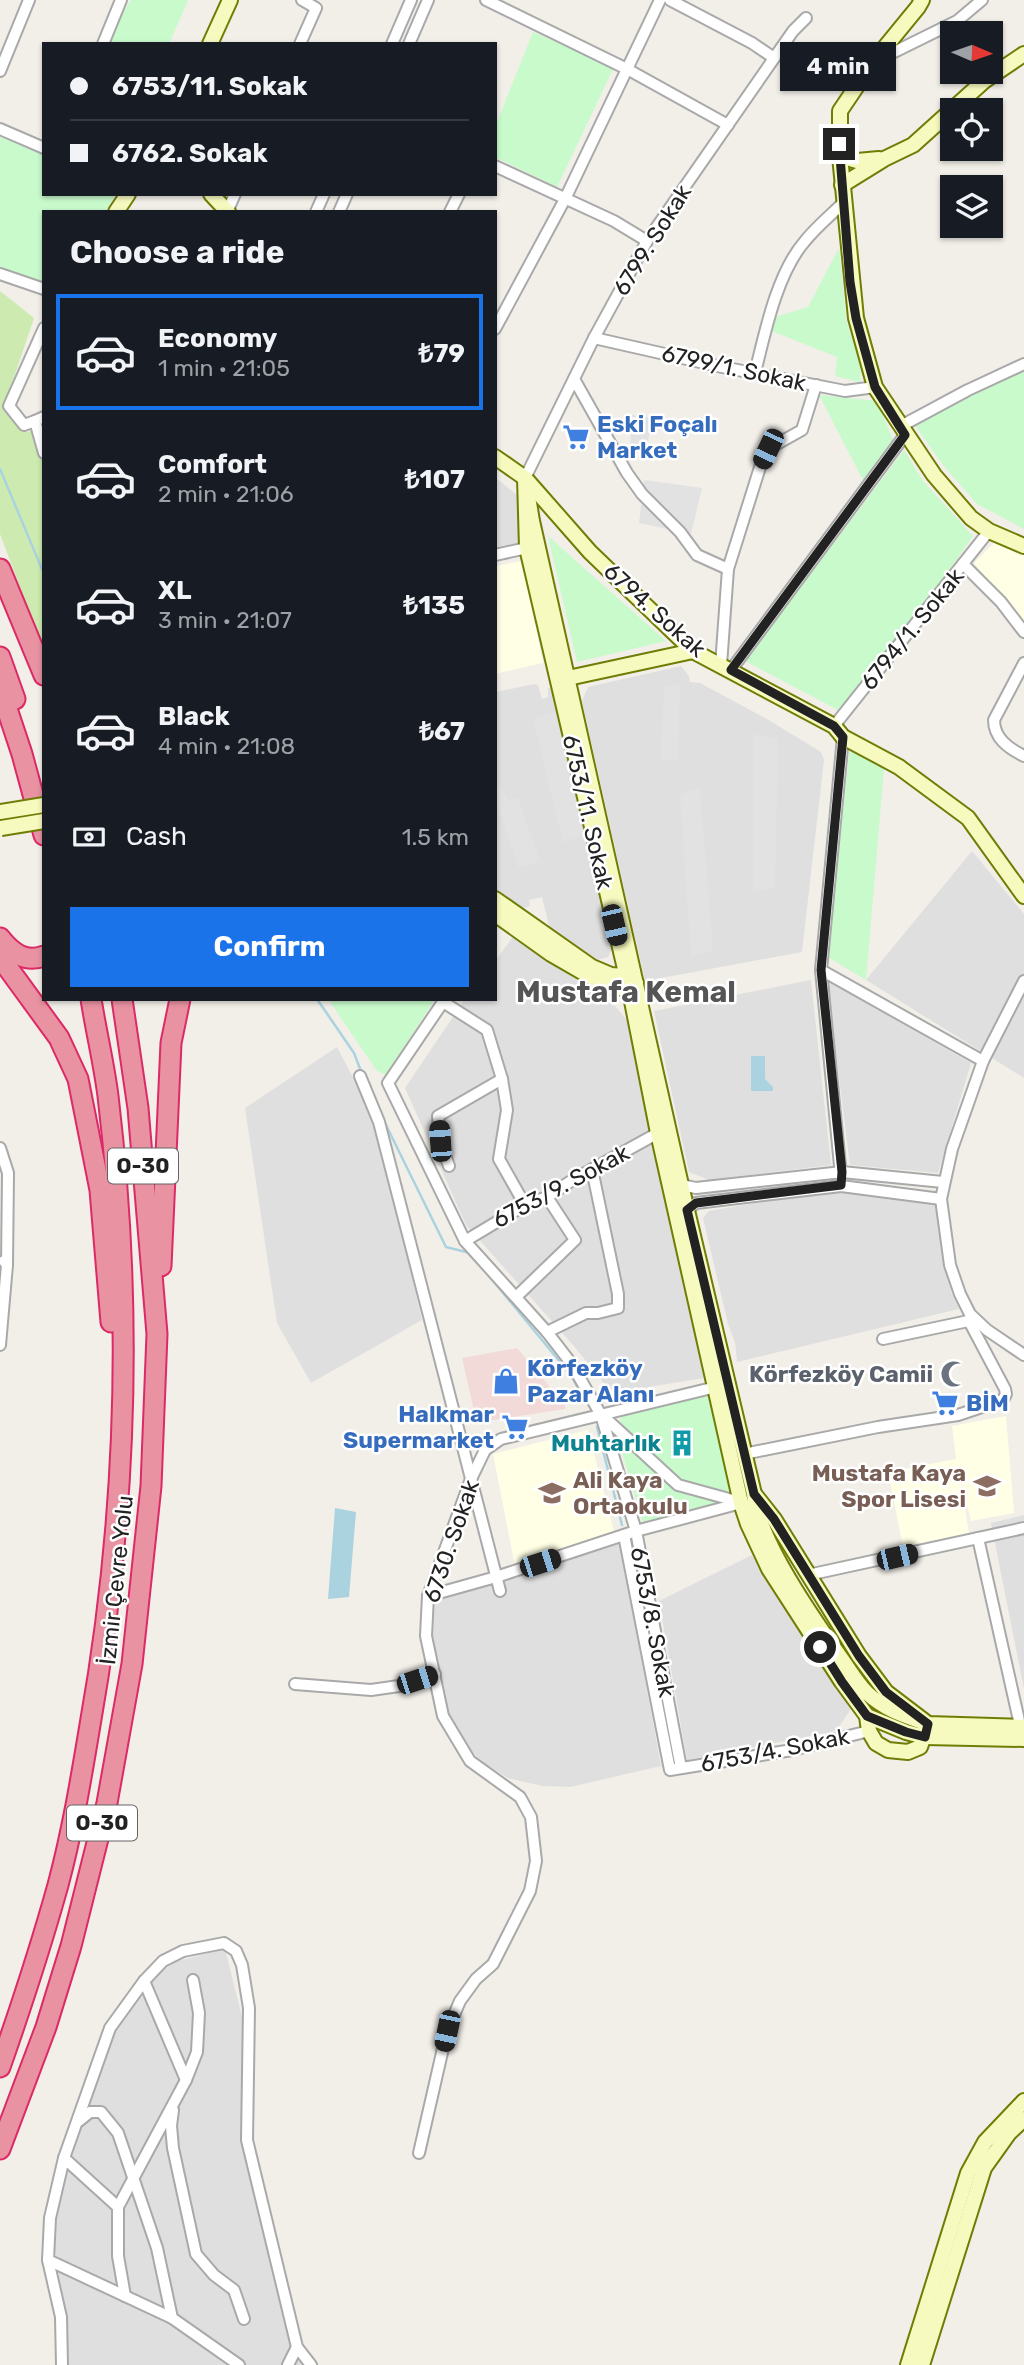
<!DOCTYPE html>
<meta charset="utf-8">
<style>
:root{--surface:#171b24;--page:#20242c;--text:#f1f3f6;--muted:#9ea1a6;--line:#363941;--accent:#1a73e8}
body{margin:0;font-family:Rubik,sans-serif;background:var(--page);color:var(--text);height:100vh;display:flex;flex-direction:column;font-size:26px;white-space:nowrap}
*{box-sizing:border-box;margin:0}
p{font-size:23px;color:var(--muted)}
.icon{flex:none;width:38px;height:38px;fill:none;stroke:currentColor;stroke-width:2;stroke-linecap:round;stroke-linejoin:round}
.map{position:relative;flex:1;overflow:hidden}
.details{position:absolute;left:42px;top:210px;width:455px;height:791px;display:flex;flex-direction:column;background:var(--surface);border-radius:0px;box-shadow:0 2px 5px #0004}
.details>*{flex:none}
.guide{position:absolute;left:42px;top:42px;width:455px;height:154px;border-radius:0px;box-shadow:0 2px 5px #0004;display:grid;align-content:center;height:154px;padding:0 28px;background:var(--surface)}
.needle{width:46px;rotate:92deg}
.controls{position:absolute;left:940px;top:21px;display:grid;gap:14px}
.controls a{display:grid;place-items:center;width:63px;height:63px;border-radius:0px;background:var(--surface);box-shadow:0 2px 5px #0004;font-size:35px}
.end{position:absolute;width:32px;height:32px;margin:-16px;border:9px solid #222;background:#fff;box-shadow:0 0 0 4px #fff}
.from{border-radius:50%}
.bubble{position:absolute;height:49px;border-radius:0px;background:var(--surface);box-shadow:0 2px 5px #0004;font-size:23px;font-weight:700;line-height:49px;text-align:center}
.car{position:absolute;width:21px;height:42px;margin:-21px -10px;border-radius:9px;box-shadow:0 0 5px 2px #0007;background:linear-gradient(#222 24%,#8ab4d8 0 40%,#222 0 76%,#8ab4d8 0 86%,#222 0)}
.guide b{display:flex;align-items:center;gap:24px;height:66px;font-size:26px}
.guide b+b{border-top:2px solid var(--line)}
.guide i{width:18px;height:18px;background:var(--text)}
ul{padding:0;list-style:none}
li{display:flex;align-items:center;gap:21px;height:116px;margin:0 14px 10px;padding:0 14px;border:4px solid transparent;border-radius:0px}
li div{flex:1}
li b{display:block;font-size:26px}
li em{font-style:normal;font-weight:700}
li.active{border-color:var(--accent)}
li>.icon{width:63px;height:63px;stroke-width:1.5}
h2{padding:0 28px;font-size:32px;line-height:84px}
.pay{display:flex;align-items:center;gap:18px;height:77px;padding:0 28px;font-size:26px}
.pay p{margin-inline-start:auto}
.primary-button{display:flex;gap:14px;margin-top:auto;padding:14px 28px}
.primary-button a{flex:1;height:80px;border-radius:0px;background:var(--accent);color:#fff;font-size:28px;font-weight:700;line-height:80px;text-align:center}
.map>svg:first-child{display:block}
</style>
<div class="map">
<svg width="1024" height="2365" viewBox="0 0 1024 2365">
<rect width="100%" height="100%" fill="#f2efe9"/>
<!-- residential -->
<g fill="#e0dfdf">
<path d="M495,477L523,500L522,545L495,550Z"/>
<path d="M681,666L689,676L690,682L700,683L767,719L821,752L824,760L802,952L645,981L582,701L588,687Z"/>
<path d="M535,684L538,685L542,699L548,697V688H555L614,945L608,957L597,960L589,959L550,930L542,897L529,900L530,906L521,909L495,890V692Z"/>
<path d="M972,851L1024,914V1078L866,980Z"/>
<path d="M513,937L616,1007L627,1020L704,1378L612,1393L573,1345L466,1225L405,1088L465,999H495V961Z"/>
<path d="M811,980L831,1165L709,1180L689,1172L654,1011Z"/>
<path d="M827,981L971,1063L938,1173L850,1165Z"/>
<path d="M337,1047L376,1121L422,1320L311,1383L277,1323L245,1108Z"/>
<path d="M835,1189L938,1202L943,1260L951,1291L959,1309L737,1362L735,1343L728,1324L703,1218L709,1211Z"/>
<path d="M1024,1515V1689L991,1523Z"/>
<path d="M620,1544L661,1766L570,1787L542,1786L508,1778L482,1762L469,1749L453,1725L446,1708L429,1633L431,1602Z"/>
<path d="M752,1555L783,1606L813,1647L851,1709L836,1731L687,1760L659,1601Z"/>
<path d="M225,1949L248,2040L247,2140L297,2347L311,2365H66L65,2315L50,2218L110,2028L144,1981L178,1961Z"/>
</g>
<!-- commercial -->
<path fill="#f2dad9" d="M517,1348L565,1405V1409L487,1421L475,1415L462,1358Z"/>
<!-- education -->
<g fill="#ffffe5">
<path d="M994,543L1024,553V626L974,563Z"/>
<path d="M522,561L543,663L495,674V566Z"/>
<path d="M1006,1416L1014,1513L971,1521L960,1476L969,1533L903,1547L888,1472L956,1459L952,1426Z"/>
<path d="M588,1430L614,1532L515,1566L493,1454Z"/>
</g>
<!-- grass -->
<path fill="#cdebb0" d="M0,291L34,318L5,404L23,432L35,431L44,464V651L0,534Z"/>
<!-- park -->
<g fill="#c8facc">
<path d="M131,0H188L169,44H109L122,14Z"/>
<path d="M533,32L614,67L557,187L495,157V127Z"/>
<path d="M0,137L44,148V194H116L105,212H44V282L0,270Z"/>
<path d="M839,248L846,318L861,370L860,382L835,376L837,357L769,330L772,318L808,307Z"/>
<path d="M1024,370V529L977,504L943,465L914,424Z"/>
<path d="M819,395L877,401L894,442L864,482Z"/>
<path d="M904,450L923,481L973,536L928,601L838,710L745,661Z"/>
<path d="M548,536L666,641L577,662Z"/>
<path d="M850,748L884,769L866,980L826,956Z"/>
<path d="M328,999H435L386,1075L377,1071Z"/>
<path d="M710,1395L735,1498L643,1523L619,1442L621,1414Z"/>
</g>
<!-- parking -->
<g fill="#e2e2e2">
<path d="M632,415L655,418L643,454L630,445Z"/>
<path d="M644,480L702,488L691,534L639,523Z"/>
<path d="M680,684L678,760H661L664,687Z"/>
<path d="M555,712L584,835L563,842L533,719Z"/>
<path d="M753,734L778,740L775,888L753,892Z"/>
<path d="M495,777L508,800L518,798L540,861L519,868L495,800Z"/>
<path d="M700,788L713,950L691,957L680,794Z"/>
</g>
<!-- water -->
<g fill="#aad3df">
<path d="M751,1056H765V1079L773,1087V1091H751Z"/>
<path d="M335,1508L356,1512L349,1597L328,1599Z"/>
</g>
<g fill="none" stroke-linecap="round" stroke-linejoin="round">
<!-- stream -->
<g stroke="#aad3df" stroke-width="2.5">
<path d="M0,469L44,574"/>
<path d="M317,999L354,1053L362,1074"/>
<path d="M384,1121L446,1247L470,1253"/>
<path d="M485,1271L570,1374L582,1395"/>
<path d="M597,1427L622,1525"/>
</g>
<!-- street casing -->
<g stroke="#a9a9a9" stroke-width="14">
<g id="street">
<path d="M486,0L627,69L728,125"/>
<path d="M670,0L752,43L774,58"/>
<path d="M103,44L121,0"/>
<path d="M300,44L316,8L302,0"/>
<path d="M392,44L411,0"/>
<path d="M409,44L428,0"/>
<path d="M876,61L957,21L982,0"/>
<path d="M0,71L29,0"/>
<path d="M0,129L44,148"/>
<path d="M495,166L614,221L647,241"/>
<path d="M227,212L235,194"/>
<path d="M316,212L324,194"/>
<path d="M339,212L347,194"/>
<path d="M450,212L459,194"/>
<path d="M0,274L44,289"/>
<path d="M495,329L565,199L660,0"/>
<path d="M594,338L722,367L845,391L875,387"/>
<path d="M755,373C765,332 777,273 805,241C816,227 831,215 844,202"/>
<path d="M574,379L627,473L642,494L680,532L697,555L728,569"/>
<path d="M44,417L35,421L44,453"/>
<path d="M35,421L24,425L9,406L44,328"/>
<path d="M901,426L968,390L1024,364"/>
<path d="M525,478L594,338L647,241L793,31L806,18"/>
<path d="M495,555L527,548"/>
<path d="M963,564L1001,602L1024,632"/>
<path d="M1024,663L994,720C994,738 1008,748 1024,756"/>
<path d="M721,665L728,569L761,464L768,449L802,430L816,385"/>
<path d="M731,670L905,435"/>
<path d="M834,726L989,531"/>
<path d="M843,737L821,970L983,1061"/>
<path d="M821,970L841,1176"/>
<path d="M1024,981L983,1061L952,1149L941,1199L950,1265L960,1294L970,1314L987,1330L1024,1355"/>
<path d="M445,999L388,1083L465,1241L547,1332L571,1363L601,1415L636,1531L681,1768"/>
<path d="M443,1002L487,1030L502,1079L438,1116L440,1141L449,1166"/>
<path d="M360,1076L379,1122L500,1591"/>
<path d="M502,1079L507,1110L499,1159L525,1205"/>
<path d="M0,1148L8,1173L7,1265"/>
<path d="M681,1185L696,1188L842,1172L943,1182"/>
<path d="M687,1210L696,1203L841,1186L941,1199"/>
<path d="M465,1241L525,1205L547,1197L571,1181L658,1133"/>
<path d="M516,1297L575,1240L547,1197"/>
<path d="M547,1332L586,1313H598L618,1308V1294L592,1169"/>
<path d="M883,1339L973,1320"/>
<path d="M0,1345L7,1265L4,1261"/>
<path d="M603,1416L678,1485L740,1502"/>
<path d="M744,1454L878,1427L958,1415L1003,1400L1006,1394L1005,1389L969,1321"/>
<path d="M624,1535L670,1770L792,1750L869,1731"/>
<path d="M978,1538L1022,1734"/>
<path d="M808,1575L1024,1528"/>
<path d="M428,1596L496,1577L636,1531L741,1503"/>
<path d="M295,1684L371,1690L399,1686L435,1674"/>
<path d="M144,1981L186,2080"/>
<path d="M173,2110L171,2126L173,2148L196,2254L214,2275L234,2290L244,2319"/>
<path d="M79,2121L90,2112H101L118,2133L157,2248L172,2318"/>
<path d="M419,2153L447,2031L460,2001L476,1979L493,1964L530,1891L536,1861L531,1817L520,1797L470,1761L443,1716L426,1636L428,1596L471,1479L485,1450L501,1439L716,1387"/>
<path d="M64,2158L118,2207"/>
<path d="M48,2260L172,2318L239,2365"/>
<path d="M125,2296L118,2256V2207L186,2080L197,2052L199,2013L193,1980"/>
<path d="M62,2365L61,2317L48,2260L50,2218L64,2158L110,2028L144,1981L163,1961L183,1951L224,1943L236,1951L242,1965L249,2008L247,2140L297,2347L311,2365"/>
<path d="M288,2365L297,2347"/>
</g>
</g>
<!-- secondary casing -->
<g stroke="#707d05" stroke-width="18">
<g id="secondary">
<path d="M922,0L918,7L873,62L840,111V156L856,318L875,387L934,475L971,518L989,531L1024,546"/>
<path d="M210,44L230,0"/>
<path d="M840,156L857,161L879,159"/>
<path d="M842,185L884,159L913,145L984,81L1024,54"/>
<path d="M211,194L228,212"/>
<path d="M116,212L128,194"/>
<path d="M495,457L525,478L590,552L693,651L834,726L843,737L899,767L968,818L1024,896"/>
<path d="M525,478L532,521L681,1185L754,1494C757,1539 814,1620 841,1658C849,1669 857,1683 867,1693C885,1710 905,1716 928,1724L920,1747L908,1752L888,1750L876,1743L869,1731L867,1716L842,1682L769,1569L748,1524L741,1503L658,1133L629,986L527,548Z"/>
<path d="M568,678L693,651"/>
<path d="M495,899L592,967L611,975L626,976L633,972"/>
<path d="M495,914L551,954L608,987L620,988L636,983"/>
<path d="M755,1495L774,1519L859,1656L886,1692L928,1724L1024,1727"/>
<path d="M867,1716L906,1732L925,1737L1024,1739"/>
<path d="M908,2365L968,2173L985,2142L1024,2101"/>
<path d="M922,2365L984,2168L1009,2133L1024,2119"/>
</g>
</g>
<!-- highway casing -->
<g stroke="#dc2a67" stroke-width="23">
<g id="highway">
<path d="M0,569L44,675"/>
<path d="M0,657L15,699"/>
<path d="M0,688L22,754L44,835"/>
<path d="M0,938C12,953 25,963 44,956"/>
<path d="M0,957L59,1038L78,1079L100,1190L111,1322"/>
<path d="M161,1266L171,1043L180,999"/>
<path d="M0,2067C21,2007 41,1946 58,1885C72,1833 81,1779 90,1725C127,1517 133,1305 108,1096C104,1064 96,1031 91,999"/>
<path d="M0,2149L46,2027L71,1946L107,1803L132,1664L151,1486L157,1334L138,1108L122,999"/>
</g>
</g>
<!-- street -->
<use href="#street" stroke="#fff" stroke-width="10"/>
<!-- secondary -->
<use href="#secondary" stroke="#f7fabf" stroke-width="14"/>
<!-- highway -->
<use href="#highway" stroke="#e892a2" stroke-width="19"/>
<!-- secondary-bridge casing -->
<g stroke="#707d05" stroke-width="18" stroke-linecap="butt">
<g id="secondary-bridge">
<path d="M0,812L44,805"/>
<path d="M1,828L44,821"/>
</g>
</g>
<!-- secondary-bridge -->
<use href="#secondary-bridge" stroke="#f7fabf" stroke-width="14"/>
</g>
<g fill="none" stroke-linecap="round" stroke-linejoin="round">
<!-- route -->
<path stroke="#222" stroke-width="9" d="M820,1647L842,1682L867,1716L906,1732L925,1737L928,1724L886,1692L859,1656L774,1519L754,1494L687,1210L696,1203L841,1185L842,1172L821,970L843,737L834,726L731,670L905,435L875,387L856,318L850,282L839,144"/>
</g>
<!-- icons -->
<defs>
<g id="supermarket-bare" transform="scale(2.1)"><path d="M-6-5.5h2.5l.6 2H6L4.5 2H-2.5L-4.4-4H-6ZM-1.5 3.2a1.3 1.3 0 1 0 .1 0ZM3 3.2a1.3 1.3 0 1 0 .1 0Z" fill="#3f7fe0" stroke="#fff" stroke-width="2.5" paint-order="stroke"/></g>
<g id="mosque-bare" transform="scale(2.1)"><path d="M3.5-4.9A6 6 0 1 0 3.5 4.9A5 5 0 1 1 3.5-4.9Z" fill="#6b7280" stroke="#fff" stroke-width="2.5" paint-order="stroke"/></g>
<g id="shop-bare" transform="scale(2.1)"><path d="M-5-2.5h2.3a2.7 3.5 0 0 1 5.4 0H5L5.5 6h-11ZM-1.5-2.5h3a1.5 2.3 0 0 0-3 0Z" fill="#3f7fe0" stroke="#fff" stroke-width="2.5" paint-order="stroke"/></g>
<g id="building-bare" transform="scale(2.1)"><path d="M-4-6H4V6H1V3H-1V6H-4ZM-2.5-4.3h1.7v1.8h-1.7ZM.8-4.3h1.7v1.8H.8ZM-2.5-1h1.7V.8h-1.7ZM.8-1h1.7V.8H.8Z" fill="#0f9aa8" stroke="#fff" stroke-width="2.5" paint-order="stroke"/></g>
<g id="school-bare" transform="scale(2.1)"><path d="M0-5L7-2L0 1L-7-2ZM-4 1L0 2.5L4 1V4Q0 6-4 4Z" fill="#8d6e63" stroke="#fff" stroke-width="2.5" paint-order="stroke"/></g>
</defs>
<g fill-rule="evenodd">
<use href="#supermarket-bare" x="576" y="437"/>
<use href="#mosque-bare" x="954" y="1374"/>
<use href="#shop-bare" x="506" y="1381"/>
<use href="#supermarket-bare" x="945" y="1403"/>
<use href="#supermarket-bare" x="515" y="1427"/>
<use href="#building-bare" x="682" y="1443"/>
<use href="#school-bare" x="987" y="1486"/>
<use href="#school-bare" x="552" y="1493"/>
</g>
<g text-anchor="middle" stroke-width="5" stroke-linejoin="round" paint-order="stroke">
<!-- shield labels -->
<g fill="#fff" stroke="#646464" stroke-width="2">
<rect x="108" y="1148.5" width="70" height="35" rx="5"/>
<rect x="67" y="1805.5" width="70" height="35" rx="5"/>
</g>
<g font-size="21" font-weight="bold" fill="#222">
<text x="143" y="1173">O-30</text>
<text x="102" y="1830">O-30</text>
</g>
<!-- street labels -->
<g font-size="23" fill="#222" stroke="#fff">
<text transform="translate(652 240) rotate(-58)" y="8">6799. Sokak</text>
<text transform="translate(734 368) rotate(12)" y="8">6799/1. Sokak</text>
<text transform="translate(655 610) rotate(42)" y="8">6794. Sokak</text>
<text transform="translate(912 629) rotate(-51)" y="8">6794/1. Sokak</text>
<text transform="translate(588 812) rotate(77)" y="8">6753/11. Sokak</text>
<text transform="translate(561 1186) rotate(-28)" y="8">6753/9. Sokak</text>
<text transform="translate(451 1541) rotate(-71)" y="8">6730. Sokak</text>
<text transform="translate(116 1580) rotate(-84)" y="8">İzmir Çevre Yolu</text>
<text transform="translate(653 1622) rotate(79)" y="8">6753/8. Sokak</text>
<text transform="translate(775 1750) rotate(-11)" y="8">6753/4. Sokak</text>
</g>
<!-- shop labels -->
<g font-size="23" font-weight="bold" fill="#366cbe" stroke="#fff" text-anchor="start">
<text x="597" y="432">Eski Foçalı<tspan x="597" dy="26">Market</tspan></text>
<text x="527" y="1376">Körfezköy<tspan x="527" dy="26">Pazar Alanı</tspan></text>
<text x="966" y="1411">BİM</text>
<text x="494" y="1422" text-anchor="end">Halkmar<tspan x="494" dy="26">Supermarket</tspan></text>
</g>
<!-- worship labels -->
<g font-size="23" font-weight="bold" fill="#5b616d" stroke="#fff" text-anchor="end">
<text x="933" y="1382">Körfezköy Camii</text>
</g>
<!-- culture labels -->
<g font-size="23" font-weight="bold" fill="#0d838f" stroke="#fff" text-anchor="end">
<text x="661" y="1451">Muhtarlık</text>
</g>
<!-- education labels -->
<g font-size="23" font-weight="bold" fill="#785e54" stroke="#fff" text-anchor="end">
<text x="966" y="1481">Mustafa Kaya<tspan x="966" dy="26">Spor Lisesi</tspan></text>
<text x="573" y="1488" text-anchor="start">Ali Kaya<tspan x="573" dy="26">Ortaokulu</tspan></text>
</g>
<!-- district labels -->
<g font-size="30" font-weight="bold" fill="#555" stroke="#fff">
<text x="626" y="1002">Mustafa Kemal</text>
</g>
</g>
</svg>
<div class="controls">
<a><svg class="needle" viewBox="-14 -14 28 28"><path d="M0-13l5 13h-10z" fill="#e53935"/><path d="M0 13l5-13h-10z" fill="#9ea1a6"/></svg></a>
<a><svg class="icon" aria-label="locate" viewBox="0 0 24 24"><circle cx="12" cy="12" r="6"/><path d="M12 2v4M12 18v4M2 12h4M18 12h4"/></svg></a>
<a><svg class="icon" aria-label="layers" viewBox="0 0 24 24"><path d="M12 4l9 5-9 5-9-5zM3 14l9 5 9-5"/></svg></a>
</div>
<i class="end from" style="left:820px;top:1647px"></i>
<i class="end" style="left:839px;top:144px"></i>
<div class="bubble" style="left:780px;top:42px;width:116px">4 min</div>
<i class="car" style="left:768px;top:449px;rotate:205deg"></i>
<i class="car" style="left:614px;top:925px;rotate:167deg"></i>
<i class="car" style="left:440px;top:1141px;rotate:356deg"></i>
<i class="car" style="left:897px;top:1557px;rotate:77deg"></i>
<i class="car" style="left:540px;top:1563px;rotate:72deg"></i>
<i class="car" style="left:417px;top:1680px;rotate:72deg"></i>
<i class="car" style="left:447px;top:2031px;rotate:192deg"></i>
<div class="guide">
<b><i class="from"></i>6753/11. Sokak</b>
<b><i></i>6762. Sokak</b>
</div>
<section class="details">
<h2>Choose a ride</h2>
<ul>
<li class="active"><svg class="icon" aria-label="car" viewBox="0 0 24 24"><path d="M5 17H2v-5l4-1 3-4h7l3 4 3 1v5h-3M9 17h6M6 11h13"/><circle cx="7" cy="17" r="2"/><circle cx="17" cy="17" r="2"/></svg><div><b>Economy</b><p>1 min · 21:05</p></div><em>₺79</em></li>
<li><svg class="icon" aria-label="car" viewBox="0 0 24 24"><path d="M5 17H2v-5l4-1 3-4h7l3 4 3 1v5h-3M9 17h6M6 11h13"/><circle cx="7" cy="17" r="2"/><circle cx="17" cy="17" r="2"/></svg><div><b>Comfort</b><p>2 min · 21:06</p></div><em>₺107</em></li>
<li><svg class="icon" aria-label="car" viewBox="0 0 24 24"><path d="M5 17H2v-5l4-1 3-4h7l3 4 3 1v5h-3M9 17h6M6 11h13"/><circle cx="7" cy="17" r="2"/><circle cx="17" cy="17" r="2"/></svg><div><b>XL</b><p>3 min · 21:07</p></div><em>₺135</em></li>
<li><svg class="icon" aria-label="car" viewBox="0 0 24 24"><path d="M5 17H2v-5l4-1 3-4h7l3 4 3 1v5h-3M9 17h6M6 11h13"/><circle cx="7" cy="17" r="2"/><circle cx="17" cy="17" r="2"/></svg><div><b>Black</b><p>4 min · 21:08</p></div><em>₺67</em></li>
</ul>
<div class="pay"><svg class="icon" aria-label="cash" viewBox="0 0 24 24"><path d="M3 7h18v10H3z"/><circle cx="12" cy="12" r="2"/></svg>Cash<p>1.5 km</p></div>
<div class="primary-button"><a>Confirm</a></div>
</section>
</div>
